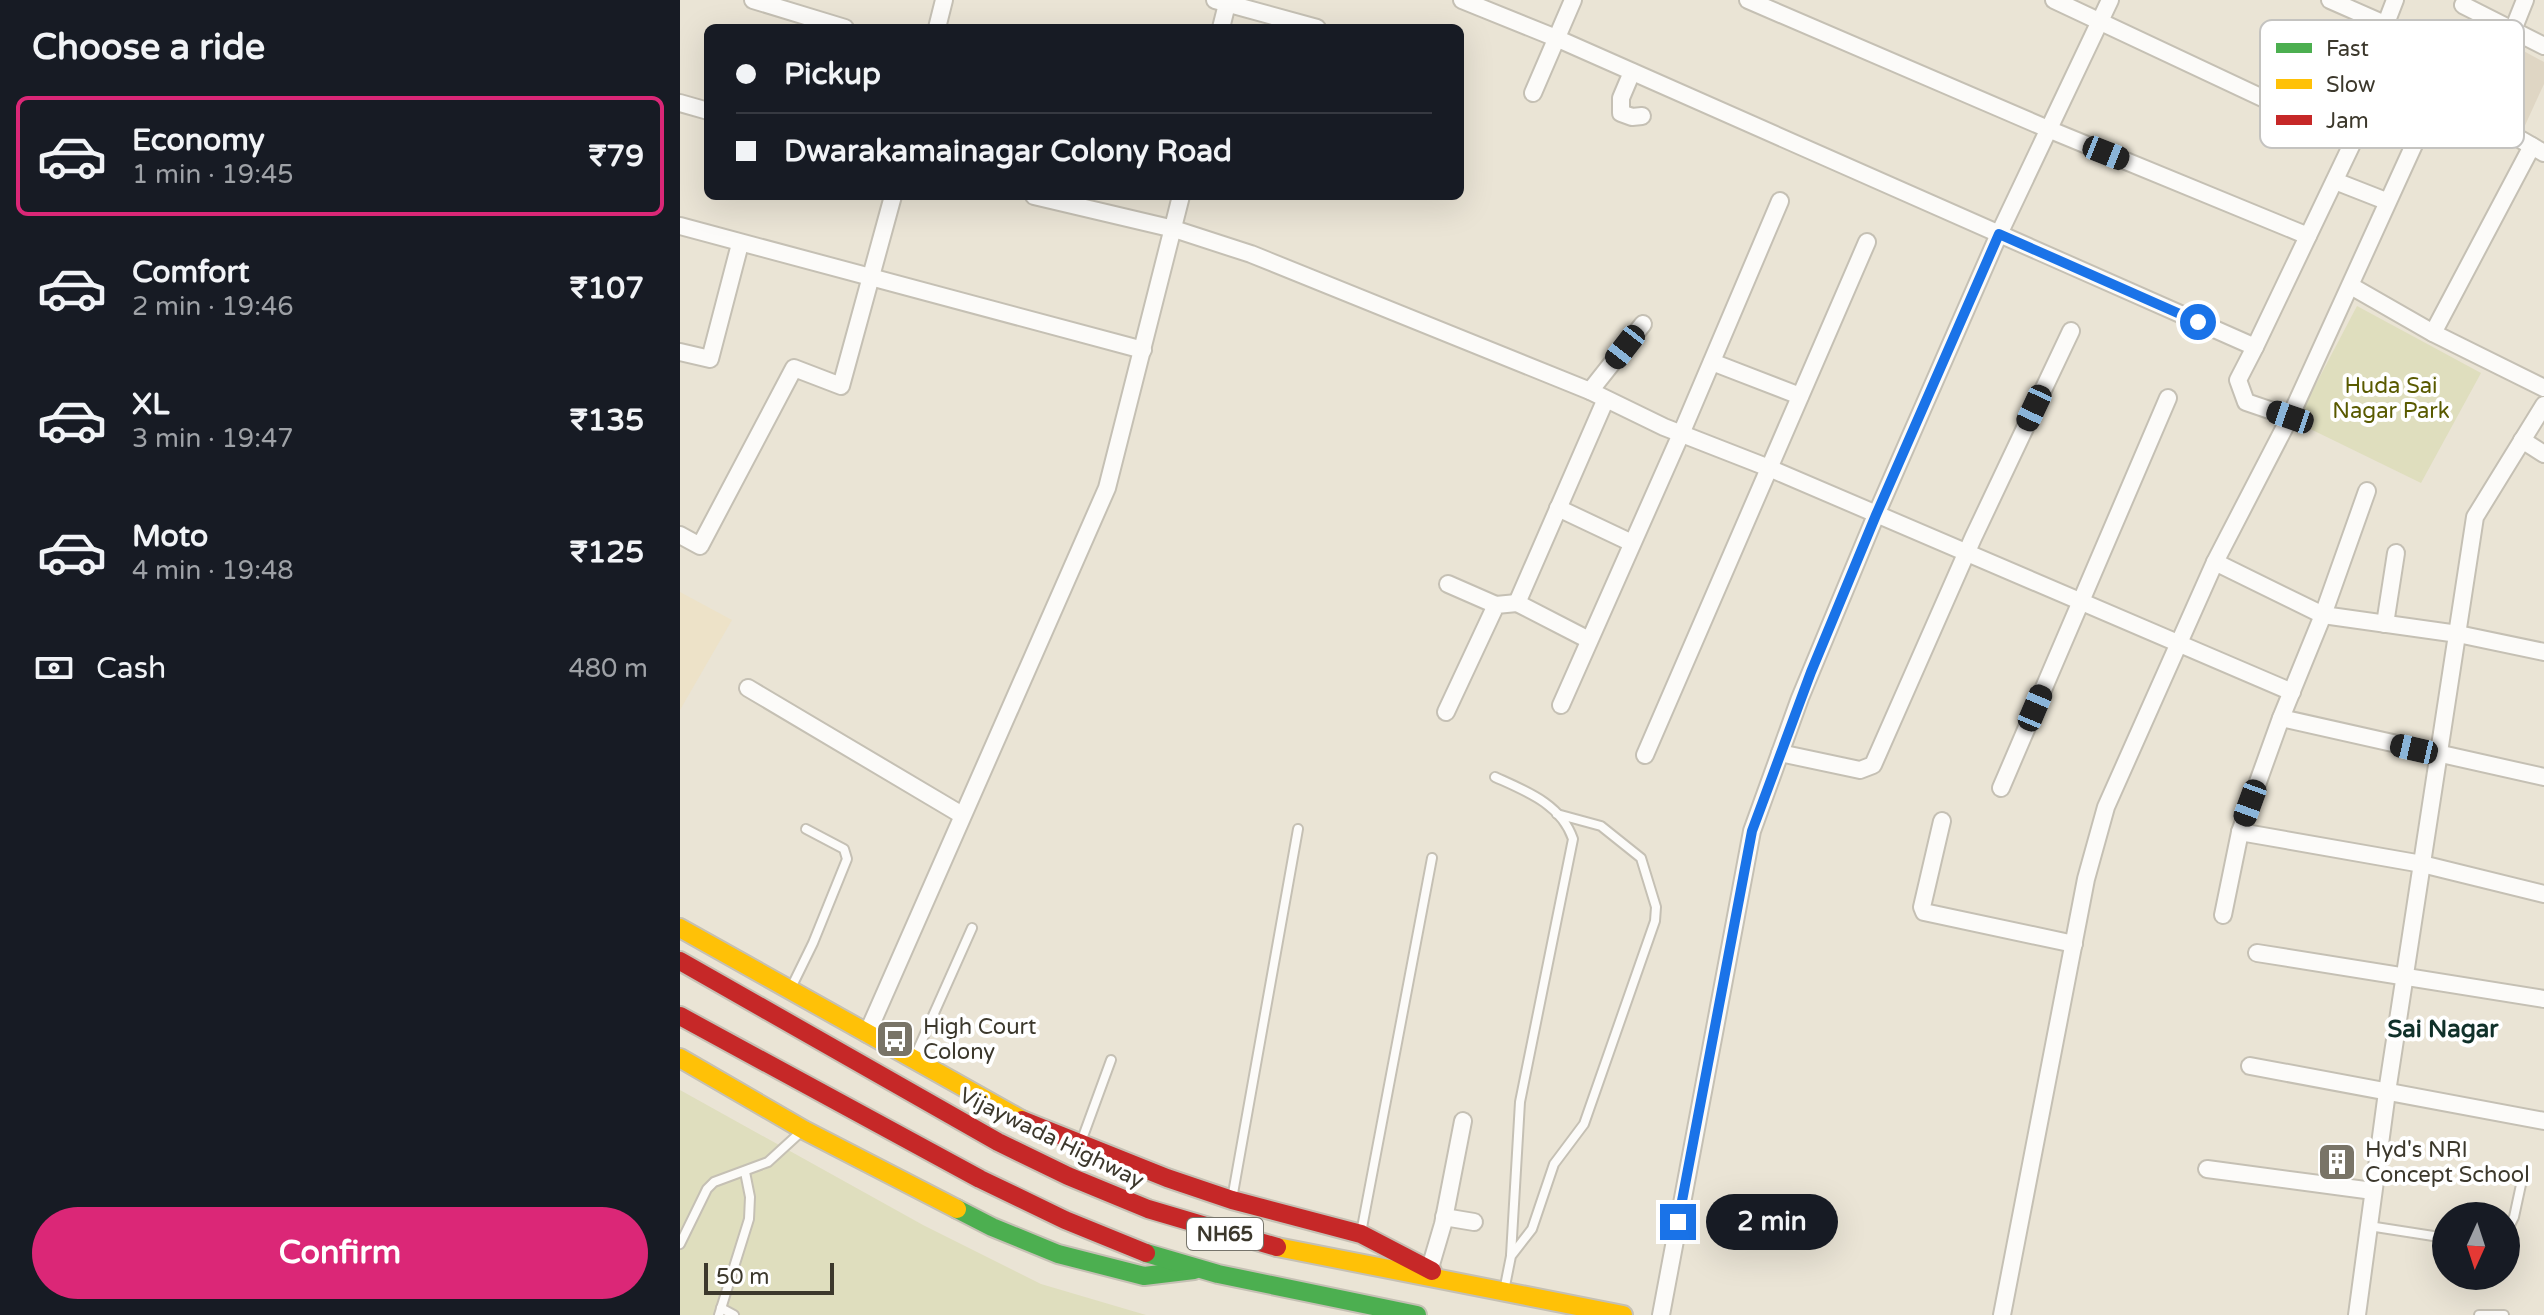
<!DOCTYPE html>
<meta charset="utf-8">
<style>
:root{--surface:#171b24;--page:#20242c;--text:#f1f3f6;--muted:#9ea1a6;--line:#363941;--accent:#db2777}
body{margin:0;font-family:"Varela Round",sans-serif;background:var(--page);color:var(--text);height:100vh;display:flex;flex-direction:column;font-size:30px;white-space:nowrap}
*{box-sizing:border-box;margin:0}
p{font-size:26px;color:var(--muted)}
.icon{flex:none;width:44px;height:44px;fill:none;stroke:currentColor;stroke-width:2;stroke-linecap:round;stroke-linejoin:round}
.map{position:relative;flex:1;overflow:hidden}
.details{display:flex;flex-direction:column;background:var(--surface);width:680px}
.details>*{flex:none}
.guide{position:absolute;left:24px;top:24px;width:760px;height:176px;border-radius:12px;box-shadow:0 8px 32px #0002;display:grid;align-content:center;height:176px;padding:0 32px;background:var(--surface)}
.needle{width:52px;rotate:183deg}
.fabs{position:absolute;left:1752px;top:1202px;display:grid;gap:16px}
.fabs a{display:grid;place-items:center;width:88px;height:88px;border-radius:50%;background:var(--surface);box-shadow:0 8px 32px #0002;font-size:40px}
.scale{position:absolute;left:24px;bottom:20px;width:130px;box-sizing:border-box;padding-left:8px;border:4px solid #3c382c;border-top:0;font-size:22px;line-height:28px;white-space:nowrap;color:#3c382c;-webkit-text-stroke:6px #fff;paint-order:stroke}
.end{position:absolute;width:36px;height:36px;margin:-18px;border:10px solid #1a73e8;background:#fff;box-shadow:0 0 0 4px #fff}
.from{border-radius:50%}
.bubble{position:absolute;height:56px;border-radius:28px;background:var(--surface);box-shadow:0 8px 32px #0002;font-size:26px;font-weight:800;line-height:56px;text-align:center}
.car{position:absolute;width:24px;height:48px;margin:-24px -12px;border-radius:10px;box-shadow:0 0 6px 2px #0007;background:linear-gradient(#222 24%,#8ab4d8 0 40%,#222 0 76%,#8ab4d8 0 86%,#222 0)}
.guide b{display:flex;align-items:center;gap:28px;height:76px;font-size:30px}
.guide b+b{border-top:2px solid var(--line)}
.guide i{width:20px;height:20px;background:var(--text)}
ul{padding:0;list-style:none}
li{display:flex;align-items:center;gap:24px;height:120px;margin:0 16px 12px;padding:0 16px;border:4px solid transparent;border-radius:12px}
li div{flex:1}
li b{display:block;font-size:30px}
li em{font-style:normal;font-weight:800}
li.on{border-color:var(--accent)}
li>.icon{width:72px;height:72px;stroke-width:1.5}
h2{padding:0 32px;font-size:36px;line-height:96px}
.pay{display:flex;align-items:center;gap:20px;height:88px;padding:0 32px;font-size:30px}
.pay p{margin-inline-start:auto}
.primary-button{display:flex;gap:16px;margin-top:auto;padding:16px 32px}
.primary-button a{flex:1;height:92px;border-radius:48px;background:var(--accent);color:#fff;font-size:32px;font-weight:800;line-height:92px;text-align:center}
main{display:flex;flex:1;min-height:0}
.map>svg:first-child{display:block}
</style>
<main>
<section class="details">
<h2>Choose a ride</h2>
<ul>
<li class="on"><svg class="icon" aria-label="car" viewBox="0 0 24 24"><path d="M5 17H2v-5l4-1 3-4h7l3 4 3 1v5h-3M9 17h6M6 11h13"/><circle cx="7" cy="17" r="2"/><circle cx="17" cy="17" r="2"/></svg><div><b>Economy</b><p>1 min · 19:45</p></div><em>₹79</em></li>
<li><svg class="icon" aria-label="car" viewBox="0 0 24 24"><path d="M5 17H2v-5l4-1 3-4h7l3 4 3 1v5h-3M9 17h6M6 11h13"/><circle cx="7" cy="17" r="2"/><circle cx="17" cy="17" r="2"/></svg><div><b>Comfort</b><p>2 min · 19:46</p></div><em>₹107</em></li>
<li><svg class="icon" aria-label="car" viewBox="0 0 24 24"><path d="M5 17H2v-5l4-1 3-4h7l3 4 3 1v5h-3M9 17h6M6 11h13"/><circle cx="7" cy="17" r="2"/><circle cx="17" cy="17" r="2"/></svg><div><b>XL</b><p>3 min · 19:47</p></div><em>₹135</em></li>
<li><svg class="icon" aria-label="car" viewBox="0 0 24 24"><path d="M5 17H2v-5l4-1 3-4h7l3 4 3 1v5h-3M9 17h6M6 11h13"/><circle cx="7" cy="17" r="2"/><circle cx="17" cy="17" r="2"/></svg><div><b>Moto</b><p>4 min · 19:48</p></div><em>₹125</em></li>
</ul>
<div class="pay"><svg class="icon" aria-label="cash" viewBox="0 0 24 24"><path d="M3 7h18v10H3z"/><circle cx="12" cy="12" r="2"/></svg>Cash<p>480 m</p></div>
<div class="primary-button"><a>Confirm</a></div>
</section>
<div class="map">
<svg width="1864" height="1315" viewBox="0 0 1864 1315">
<rect width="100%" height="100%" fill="#eae4d5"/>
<!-- built -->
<path fill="#ede2c8" d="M0,592L52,620L0,710Z"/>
<!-- education -->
<path fill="#dfd6c4" d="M1788,21L1864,62V84L1842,132L1749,86Z"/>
<!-- green -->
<g fill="#dfdebe">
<path d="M1677,306L1801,373L1741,483L1616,422Z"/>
<path d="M0,1090L243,1225L361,1284L466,1315H0Z"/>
</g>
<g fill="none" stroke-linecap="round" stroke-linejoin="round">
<!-- lane casing -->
<g stroke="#c5c0b4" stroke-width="12">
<g id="lane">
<path d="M815,777C846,791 881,804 893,839L840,1102L831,1255"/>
<path d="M111,988L133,943L167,859L164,849L126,829"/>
<path d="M235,1056L292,928"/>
<path d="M401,1142L431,1060"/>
<path d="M552,1199L618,829"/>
<path d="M1689,1226L1766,1238"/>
<path d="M681,1233L752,858"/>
<path d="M1826,1233L1834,1217L1842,1180"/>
<path d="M0,1244L27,1189L34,1182L88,1162L123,1130"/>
<path d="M825,1286L831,1256L852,1229L874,1164L904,1124L975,921L976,907L961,858L921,826L877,814"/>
<path d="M41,1308L54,1315"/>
<path d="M39,1315L69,1219L70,1197L65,1172"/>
<path d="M1799,1315H1824"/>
</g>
</g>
<!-- street casing -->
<g stroke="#c5c0b4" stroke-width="20">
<g id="street">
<path d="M73,0L165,28"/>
<path d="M535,0L637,28"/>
<path d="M782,0L876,38L1575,347L1725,33L1650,0"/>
<path d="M1068,0L1368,129L1628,236"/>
<path d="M1374,0L1674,141"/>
<path d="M1783,5L1864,46"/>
<path d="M1705,26L1715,0"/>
<path d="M257,28L264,0"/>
<path d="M541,28L548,0"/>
<path d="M1833,30L1845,0"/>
<path d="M952,72L941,98V113L952,117L962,116"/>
<path d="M853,93L893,0"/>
<path d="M0,103L28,111"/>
<path d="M1684,121L1736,140"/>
<path d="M1655,181L1706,201"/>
<path d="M354,196L494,229L571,254L910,391L984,427L1089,468L1612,692"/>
<path d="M0,226L463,350"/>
<path d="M1671,286L1753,333L1864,388"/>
<path d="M1753,333L1852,146"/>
<path d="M1575,347L1558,380L1566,402L1610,417"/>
<path d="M0,352L30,359L60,244"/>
<path d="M1032,362L1120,396"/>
<path d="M910,391L963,324"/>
<path d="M1842,440L1864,454"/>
<path d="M878,508L952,543"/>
<path d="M0,535L20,546L114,368L161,386L213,196"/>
<path d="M1535,562L1643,615L1778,634L1864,652"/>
<path d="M768,584L816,605"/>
<path d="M1705,624L1716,553"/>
<path d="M909,640L837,603L925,401"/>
<path d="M68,688L282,815"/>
<path d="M881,705L1001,434L1100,201"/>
<path d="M766,712L816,605L837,603"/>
<path d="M1601,718L1864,777"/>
<path d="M1100,753L1180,770L1193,765L1293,538L1391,331"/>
<path d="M965,755L1187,242"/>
<path d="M1321,788L1488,398"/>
<path d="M1262,821L1242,907L1244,912L1394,944"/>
<path d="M1560,832L1742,864L1864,894"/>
<path d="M1543,915L1560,832L1601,718L1643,615L1687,491"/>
<path d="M1577,953L1864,999"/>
<path d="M187,1034L427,488L501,196"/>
<path d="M1570,1066L1864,1121"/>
<path d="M1527,1169L1693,1191"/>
<path d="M764,1217L794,1222"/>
<path d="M750,1268L763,1224L783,1121"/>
<path d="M981,1315L1072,831L1120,698L1196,515L1319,234L1430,0"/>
<path d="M1322,1315L1406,879L1426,807L1535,562L1610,417L1758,92L1864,153"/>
<path d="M1677,1315L1707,1092L1795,517L1864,405"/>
</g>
</g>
<!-- fast casing -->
<g stroke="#c5c0b4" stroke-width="22">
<g id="fast">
<path d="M277,1209L312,1227L378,1254L464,1276L514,1270"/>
<path d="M466,1253L538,1274L737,1315"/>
</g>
</g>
<!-- slow casing -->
<g stroke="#c5c0b4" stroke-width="22">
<g id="slow">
<path d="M0,928L342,1120"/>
<path d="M0,1058L124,1130L277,1209"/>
<path d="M597,1247L943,1315"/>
</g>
</g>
<!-- jam casing -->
<g stroke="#c5c0b4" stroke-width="22">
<g id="jam">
<path d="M0,961L318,1142L388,1176L468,1209L597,1247"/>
<path d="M0,1016L300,1179L385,1220L466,1253"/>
<path d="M342,1120L487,1178L552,1200L681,1234L752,1271"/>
</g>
</g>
<!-- lane -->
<use href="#lane" stroke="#fcfbf9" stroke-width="8"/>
<!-- street -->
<use href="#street" stroke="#fcfbf9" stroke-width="16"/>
<!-- fast -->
<use href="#fast" stroke="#4caf50" stroke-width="18"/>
<!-- slow -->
<use href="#slow" stroke="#ffc107" stroke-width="18"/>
<!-- jam -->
<use href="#jam" stroke="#c62828" stroke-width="18"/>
</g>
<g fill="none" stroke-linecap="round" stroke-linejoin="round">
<!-- route -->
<path stroke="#1a73e8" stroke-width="10" d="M998,1222L1072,831L1131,672L1196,515L1319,234L1518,322"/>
</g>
<!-- icons -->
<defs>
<g id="bus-square" transform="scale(2)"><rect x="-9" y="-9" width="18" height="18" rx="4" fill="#797467" stroke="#fff"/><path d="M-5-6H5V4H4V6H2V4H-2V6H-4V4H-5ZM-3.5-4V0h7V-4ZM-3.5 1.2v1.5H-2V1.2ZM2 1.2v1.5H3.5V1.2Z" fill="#fff"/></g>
<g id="building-square" transform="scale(2)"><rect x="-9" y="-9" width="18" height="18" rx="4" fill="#797467" stroke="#fff"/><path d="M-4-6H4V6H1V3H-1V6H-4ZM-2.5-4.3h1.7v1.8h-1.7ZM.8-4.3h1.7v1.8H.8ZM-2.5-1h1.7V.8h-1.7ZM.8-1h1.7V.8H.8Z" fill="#fff"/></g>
</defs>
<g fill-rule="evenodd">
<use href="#bus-square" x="215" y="1039"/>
<use href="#building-square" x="1657" y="1162"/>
</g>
<g text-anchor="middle" stroke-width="8" stroke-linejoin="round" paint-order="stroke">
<!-- shield labels -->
<rect fill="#fff" stroke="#76746b" stroke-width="2" x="507" y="1218" width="76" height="32" rx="6"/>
<g font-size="20" font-weight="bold" fill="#3c382c">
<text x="545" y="1241">NH65</text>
</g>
<!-- park labels -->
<g font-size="22" fill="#595a00" stroke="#fff">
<text x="1711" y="393">Huda Sai<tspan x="1711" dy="25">Nagar Park</tspan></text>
</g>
<!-- poi labels -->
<g font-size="22" fill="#3c382c" stroke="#fff" text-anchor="start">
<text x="243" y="1034">High Court<tspan x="243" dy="25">Colony</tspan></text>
<text x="1685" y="1157">Hyd's NRI<tspan x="1685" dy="25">Concept School</tspan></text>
</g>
<!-- street labels -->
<g font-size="22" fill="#3c382c" stroke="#fff">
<text transform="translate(372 1137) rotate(26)" y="8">Vijaywada Highway</text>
</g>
<!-- neighbourhood labels -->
<g font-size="24" font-weight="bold" fill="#10312a" stroke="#fff">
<text x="1763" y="1037">Sai Nagar</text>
</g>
</g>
<!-- legend -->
<rect x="1580" y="20" width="264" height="128" rx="12" fill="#fff" stroke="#c4c3c0" stroke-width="2"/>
<rect x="1596" y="43" width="36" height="10" fill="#4caf50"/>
<rect x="1596" y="79" width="36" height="10" fill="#ffc107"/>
<rect x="1596" y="115" width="36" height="10" fill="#c62828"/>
<g font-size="22" fill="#3c382c">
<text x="1646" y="56">Fast</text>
<text x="1646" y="92">Slow</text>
<text x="1646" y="128">Jam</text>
</g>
</svg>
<div class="fabs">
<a><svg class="needle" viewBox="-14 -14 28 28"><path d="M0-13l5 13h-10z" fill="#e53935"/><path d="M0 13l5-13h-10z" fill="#9ea1a6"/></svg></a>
</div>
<div class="scale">50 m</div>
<i class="end from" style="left:1518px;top:322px"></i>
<i class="end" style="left:998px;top:1222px"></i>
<div class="bubble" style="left:1026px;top:1194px;width:132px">2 min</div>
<i class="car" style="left:1426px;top:153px;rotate:112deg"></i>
<i class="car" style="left:945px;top:347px;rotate:218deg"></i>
<i class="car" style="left:1354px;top:408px;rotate:205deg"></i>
<i class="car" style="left:1610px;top:417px;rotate:289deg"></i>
<i class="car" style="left:1355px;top:708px;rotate:23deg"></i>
<i class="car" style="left:1734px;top:749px;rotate:283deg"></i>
<i class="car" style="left:1570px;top:803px;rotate:200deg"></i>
<div class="guide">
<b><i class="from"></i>Pickup</b>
<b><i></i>Dwarakamainagar Colony Road</b>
</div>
</div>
</main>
